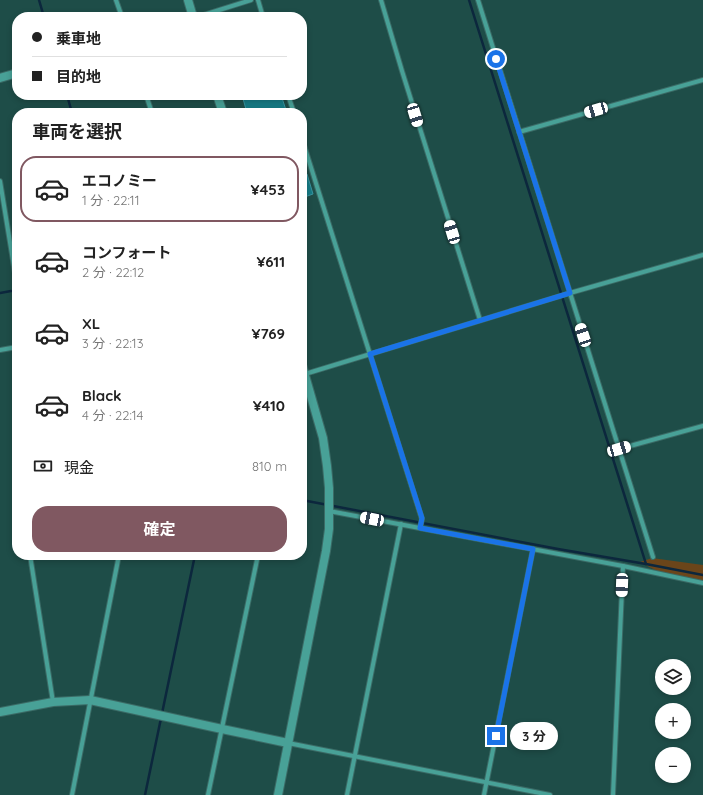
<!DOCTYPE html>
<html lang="ja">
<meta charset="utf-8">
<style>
:root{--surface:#fff;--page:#f2f2f2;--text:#222;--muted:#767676;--line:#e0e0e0;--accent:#805861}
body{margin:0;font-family:Quicksand,"Noto Sans JP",sans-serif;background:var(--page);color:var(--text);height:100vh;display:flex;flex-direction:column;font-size:15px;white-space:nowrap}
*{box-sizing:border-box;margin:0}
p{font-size:13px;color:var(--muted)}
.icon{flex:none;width:22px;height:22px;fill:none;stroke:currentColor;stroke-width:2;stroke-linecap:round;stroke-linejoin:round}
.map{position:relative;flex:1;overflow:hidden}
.side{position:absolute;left:12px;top:108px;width:295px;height:452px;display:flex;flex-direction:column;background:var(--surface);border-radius:16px;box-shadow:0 2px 6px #0003}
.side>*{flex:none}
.banner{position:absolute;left:12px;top:12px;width:295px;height:88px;border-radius:16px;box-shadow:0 2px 6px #0003;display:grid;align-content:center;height:88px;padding:0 20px;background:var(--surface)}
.buttons{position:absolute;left:655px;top:659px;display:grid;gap:8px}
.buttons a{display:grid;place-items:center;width:36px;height:36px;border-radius:50%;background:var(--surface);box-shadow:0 2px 6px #0003;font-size:20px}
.end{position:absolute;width:18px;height:18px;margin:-9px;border:5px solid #1a73e8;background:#fff;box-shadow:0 0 0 2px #fff}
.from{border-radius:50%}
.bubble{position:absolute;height:28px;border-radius:14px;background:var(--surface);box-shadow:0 2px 6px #0003;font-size:13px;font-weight:700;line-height:28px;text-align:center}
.car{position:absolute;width:12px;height:24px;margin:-12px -6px;border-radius:5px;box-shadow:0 0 3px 1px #0007;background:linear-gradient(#fff 24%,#345 0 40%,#fff 0 76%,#345 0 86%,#fff 0)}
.banner b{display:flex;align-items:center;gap:14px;height:38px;font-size:15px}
.banner b+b{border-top:1px solid var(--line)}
.banner i{width:10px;height:10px;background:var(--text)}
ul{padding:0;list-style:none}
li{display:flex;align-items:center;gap:12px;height:66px;margin:0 8px 6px;padding:0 12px;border:2px solid transparent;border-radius:16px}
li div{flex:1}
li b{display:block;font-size:15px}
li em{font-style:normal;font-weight:700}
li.active{border-color:var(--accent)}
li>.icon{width:36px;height:36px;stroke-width:1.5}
h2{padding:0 20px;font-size:18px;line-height:48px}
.pay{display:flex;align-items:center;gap:10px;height:44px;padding:0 20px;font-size:15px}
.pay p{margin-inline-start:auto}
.action{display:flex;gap:8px;margin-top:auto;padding:8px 20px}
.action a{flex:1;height:46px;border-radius:16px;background:var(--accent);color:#fff;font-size:16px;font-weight:700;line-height:46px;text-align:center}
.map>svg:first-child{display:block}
</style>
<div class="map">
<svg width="703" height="795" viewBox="0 0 703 795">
<rect width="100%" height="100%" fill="#1e4d48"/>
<!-- green -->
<path fill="#6b451a" d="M652,558L703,565V582L657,571L640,562Z"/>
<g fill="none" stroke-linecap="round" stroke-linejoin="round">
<!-- stream -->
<g stroke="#0c273d" stroke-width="2.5">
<path d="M39,0L44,17"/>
<path d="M469,0L646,564"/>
<path d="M67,95L72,113"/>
<path d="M0,293L11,291"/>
<path d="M302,500L558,549L646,564L703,575"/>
<path d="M145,795L195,555"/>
</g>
</g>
<!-- building -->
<g fill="#167b85" stroke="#39949f">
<path d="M242,95H281L287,113H247Z"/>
<path d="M307,174L313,194L302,198V176Z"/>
</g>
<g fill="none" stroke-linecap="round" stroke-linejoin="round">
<!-- street casing -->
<g stroke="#3b6b66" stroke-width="6">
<g id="street">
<path d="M116,0L122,17"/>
<path d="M258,0L263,17"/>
<path d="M381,0L402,71L480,320"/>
<path d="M478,0L653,557"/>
<path d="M197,17L251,0"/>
<path d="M146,95L152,113"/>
<path d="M288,95L294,113"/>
<path d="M519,132L703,80"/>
<path d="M302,139L422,519L420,528"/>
<path d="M0,181L17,285"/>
<path d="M0,350L17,347"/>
<path d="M305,374L570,293L703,255"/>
<path d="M619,449L703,426"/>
<path d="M329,511L623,566L703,583"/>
<path d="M30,555L53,702"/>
<path d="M288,743L550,795"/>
<path d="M72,795L119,555"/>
<path d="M208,795L258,555"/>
<path d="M347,795L401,524"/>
<path d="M484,795L533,549"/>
<path d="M613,795L623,566"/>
</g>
</g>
<!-- secondary casing -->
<g stroke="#3b6b66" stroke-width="10">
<g id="secondary">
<path d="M188,0L193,17"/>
<path d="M0,78L17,73"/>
<path d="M217,95L223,113"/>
<path d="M0,712L53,702L90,700L222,729L288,743"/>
<path d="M278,795L326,551L329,529V488L327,466L323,438L302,365"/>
</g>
</g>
<!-- street -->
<use href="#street" stroke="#48a197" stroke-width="4"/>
<!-- secondary -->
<use href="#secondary" stroke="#48a197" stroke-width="8"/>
</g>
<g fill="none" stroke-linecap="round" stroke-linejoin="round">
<!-- route -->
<path stroke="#1a73e8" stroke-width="5" d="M496,736L533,549L420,528L422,518L370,354L570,293L496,59"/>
</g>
</svg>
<div class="buttons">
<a><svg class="icon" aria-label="layers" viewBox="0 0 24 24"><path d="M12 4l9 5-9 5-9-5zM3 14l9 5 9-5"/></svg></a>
<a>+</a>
<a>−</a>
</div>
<i class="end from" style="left:496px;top:59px"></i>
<i class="end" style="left:496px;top:736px"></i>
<div class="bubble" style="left:510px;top:722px;width:48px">3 分</div>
<i class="car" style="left:596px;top:110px;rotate:254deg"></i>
<i class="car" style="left:415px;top:115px;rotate:163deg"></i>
<i class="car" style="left:452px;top:232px;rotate:343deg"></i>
<i class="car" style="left:583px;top:335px;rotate:342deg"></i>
<i class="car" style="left:619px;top:449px;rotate:74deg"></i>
<i class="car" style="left:372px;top:519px;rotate:281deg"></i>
<i class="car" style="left:622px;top:585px;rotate:182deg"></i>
<div class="banner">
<b><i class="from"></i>乗車地</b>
<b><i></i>目的地</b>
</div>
<section class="side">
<h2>車両を選択</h2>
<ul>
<li class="active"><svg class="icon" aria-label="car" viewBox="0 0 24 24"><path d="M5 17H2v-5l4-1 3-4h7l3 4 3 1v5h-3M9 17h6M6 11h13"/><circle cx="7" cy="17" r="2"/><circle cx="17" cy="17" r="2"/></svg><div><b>エコノミー</b><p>1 分 · 22:11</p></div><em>¥453</em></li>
<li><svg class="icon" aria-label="car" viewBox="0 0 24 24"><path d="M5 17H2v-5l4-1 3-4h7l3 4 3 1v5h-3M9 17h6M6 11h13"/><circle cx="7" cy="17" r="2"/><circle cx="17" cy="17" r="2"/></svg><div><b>コンフォート</b><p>2 分 · 22:12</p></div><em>¥611</em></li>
<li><svg class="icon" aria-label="car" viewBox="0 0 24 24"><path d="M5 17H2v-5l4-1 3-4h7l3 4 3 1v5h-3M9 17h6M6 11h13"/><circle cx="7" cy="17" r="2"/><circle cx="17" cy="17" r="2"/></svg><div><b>XL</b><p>3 分 · 22:13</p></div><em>¥769</em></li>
<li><svg class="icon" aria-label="car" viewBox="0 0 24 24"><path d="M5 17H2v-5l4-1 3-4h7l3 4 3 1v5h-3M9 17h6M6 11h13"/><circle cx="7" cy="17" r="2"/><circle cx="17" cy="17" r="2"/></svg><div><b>Black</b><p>4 分 · 22:14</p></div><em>¥410</em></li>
</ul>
<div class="pay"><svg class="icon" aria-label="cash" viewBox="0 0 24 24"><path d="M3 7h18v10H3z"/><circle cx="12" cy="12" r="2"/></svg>現金<p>810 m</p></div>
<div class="action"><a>確定</a></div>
</section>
</div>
